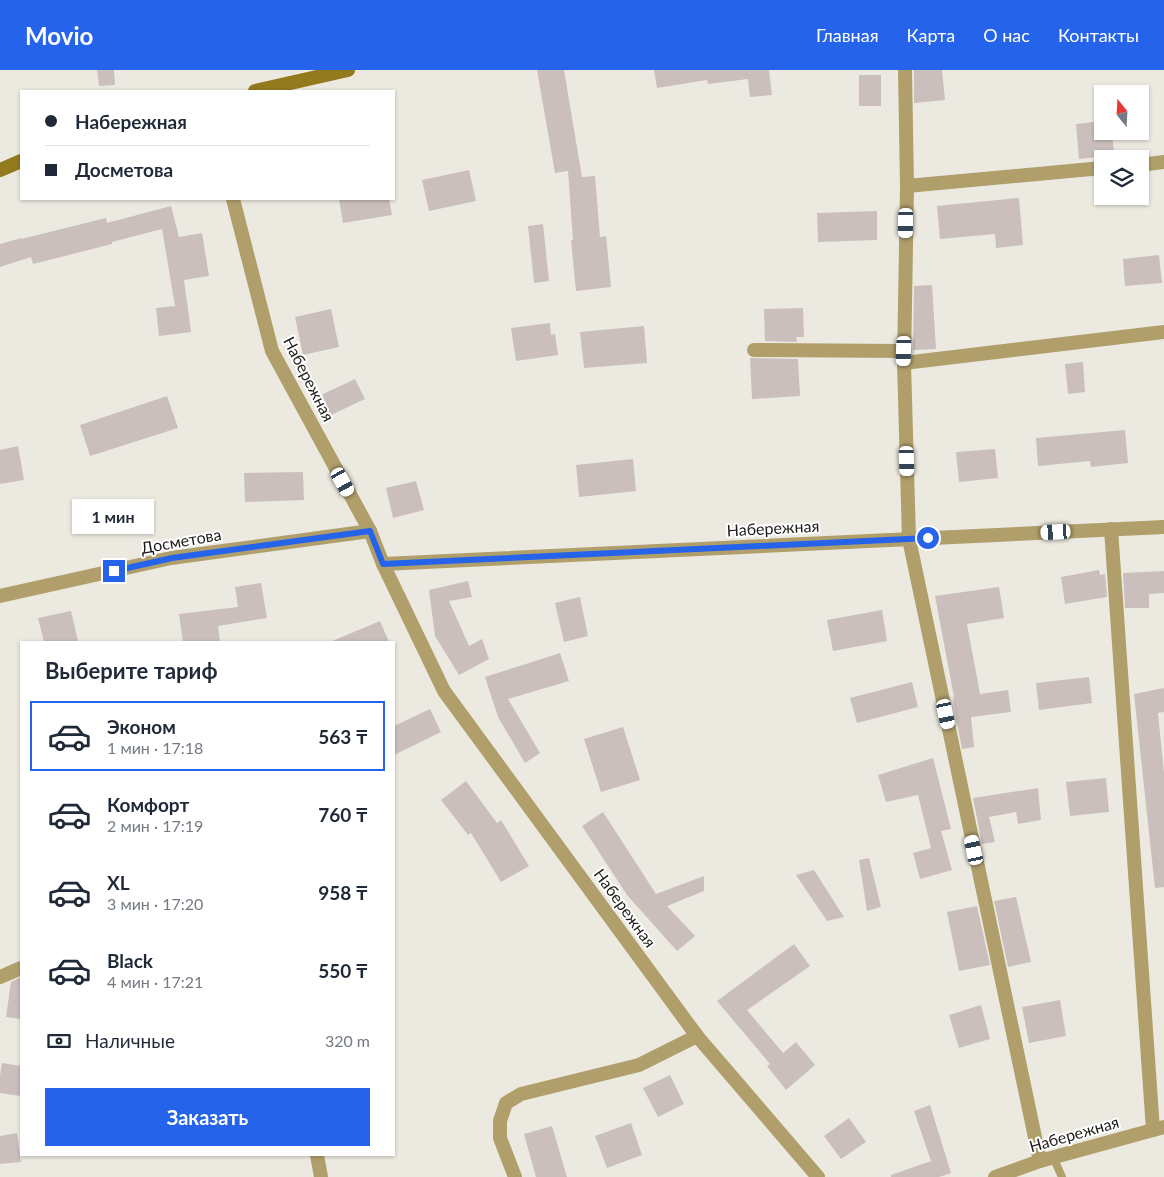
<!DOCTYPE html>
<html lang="ru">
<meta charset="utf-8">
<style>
:root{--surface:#fff;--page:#f2f2f3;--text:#1f2937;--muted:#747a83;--line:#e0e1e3;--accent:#2563eb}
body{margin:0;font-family:Lato,sans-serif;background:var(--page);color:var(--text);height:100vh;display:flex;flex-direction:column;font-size:19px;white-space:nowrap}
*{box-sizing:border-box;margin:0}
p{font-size:16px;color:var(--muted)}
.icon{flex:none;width:28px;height:28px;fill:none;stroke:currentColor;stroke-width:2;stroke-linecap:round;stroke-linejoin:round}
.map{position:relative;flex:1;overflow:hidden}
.panel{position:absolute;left:20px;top:571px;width:375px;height:515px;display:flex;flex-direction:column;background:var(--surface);border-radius:0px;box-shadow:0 1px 4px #0004}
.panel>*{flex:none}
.hud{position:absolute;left:20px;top:20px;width:375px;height:110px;border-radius:0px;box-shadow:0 1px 4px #0004;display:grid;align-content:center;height:110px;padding:0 25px;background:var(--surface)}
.needle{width:32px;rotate:342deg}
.controls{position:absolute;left:1094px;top:15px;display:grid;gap:10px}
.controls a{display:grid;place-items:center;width:55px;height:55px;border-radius:0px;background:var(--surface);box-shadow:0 1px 4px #0004;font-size:25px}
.end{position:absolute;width:22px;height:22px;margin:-11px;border:6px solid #2563eb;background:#fff;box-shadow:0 0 0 2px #fff}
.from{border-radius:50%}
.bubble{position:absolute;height:35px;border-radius:0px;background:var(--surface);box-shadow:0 1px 4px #0004;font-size:16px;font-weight:700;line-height:35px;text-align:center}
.car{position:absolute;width:15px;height:30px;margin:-15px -8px;border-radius:6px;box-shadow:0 0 4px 1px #0007;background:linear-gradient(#fff 24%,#345 0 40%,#fff 0 76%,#345 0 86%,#fff 0)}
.hud b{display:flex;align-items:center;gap:18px;height:48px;font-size:19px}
.hud b+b{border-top:1px solid var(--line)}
.hud i{width:12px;height:12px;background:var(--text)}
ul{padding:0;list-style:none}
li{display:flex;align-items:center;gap:15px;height:70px;margin:0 10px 8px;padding:0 15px;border:2px solid transparent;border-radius:0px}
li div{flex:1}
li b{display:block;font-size:19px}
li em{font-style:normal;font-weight:700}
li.current{border-color:var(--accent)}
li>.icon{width:45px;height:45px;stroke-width:1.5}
h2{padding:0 25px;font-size:22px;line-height:60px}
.pay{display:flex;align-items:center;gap:12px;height:55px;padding:0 25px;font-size:19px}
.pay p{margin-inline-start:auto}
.action{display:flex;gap:10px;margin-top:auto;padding:10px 25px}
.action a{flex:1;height:58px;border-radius:0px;background:var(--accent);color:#fff;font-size:20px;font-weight:700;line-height:58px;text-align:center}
header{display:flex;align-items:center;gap:30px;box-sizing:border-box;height:70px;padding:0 25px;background:var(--accent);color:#fff}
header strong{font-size:24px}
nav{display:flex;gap:28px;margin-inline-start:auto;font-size:18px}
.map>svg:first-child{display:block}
</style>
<header>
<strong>Movio</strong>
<nav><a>Главная</a><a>Карта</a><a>О нас</a><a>Контакты</a></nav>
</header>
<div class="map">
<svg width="1164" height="1107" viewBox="0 0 1164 1107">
<rect width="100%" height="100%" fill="#eceae0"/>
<!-- building -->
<g fill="#cabfbc">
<path d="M97,0H114L115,15L99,16Z"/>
<path d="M537,0H564L582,107L595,106L600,167L606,166L611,217L576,221L571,170H573L568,101L555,103Z"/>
<path d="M654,0H769L772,25L750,27L748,9L708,14L707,10L657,18Z"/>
<path d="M914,0H942L945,30L914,33Z"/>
<rect x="859" y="5" width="22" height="31"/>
<path d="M1102,51V61H1112L1114,85L1079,89L1076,54Z"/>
<path d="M469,100L476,131L429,141L422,110Z"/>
<path d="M1019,128L1023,175L996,178L995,164L940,169L937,136Z"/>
<path d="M339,129H389L392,145L343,153Z"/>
<path d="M171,136L179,167L202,163L209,206L184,210L191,262L159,266L156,238L175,236L162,159L112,172V174L33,194L31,187L0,197V174L21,168V169L106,148L107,153Z"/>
<path d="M877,141V170L818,172L817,143Z"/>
<path d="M543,154L549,211L534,213L528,156Z"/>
<path d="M1159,185L1162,213L1125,216L1123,189Z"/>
<path d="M932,215L936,279L913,280L914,216Z"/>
<path d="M803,238L804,267H796L797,272L765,271L764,239Z"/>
<path d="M331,239L339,277L303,285L295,247Z"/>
<path d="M550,253L551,265L555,264L558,285L516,291L511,258Z"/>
<path d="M644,256L647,293L584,298L580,262Z"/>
<path d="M750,288L798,289L800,326L752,329Z"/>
<path d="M1083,292L1085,322L1068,324L1065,294Z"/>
<path d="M355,309L365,329L329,346L319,326Z"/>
<path d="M167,326L178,358L90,386L80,355Z"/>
<path d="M1125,360L1128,393L1091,397L1090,391L1038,396L1036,368Z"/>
<path d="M18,376L24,410L0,414V380Z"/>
<path d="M995,379L998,408L959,412L956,382Z"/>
<path d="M633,389L636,421L579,427L576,395Z"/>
<path d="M303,402L304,430L245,432L244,403Z"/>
<path d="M416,411L424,440L393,448L386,418Z"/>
<path d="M1099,500L1100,505L1105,504L1107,527L1065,534L1061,507Z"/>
<path d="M1164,501V523L1149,524V538H1125L1123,503Z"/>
<path d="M468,511L472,527L449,531L469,576L482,569L489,589L459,605L435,566L429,520Z"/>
<path d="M261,513L267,548L218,556L220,572H183L179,544L238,537L235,517Z"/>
<path d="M999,517L1004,548L967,554L980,624L1008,620L1011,642L971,647L974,677L962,679L958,658L953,628L954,627L935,526Z"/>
<path d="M580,527L588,566L564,572L555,533Z"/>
<path d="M882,540L887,571L833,581L827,550Z"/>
<path d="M71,541L78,571L69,572H44L38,548Z"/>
<path d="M380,551L389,572H330Z"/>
<path d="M560,583L569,611L508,629L540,683L525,693L498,647L485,607Z"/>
<path d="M1089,607L1092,633L1039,640L1036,613Z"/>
<path d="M912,612L918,637L857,653L850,628Z"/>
<path d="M1164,618V642L1158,643L1164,703V817L1155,818L1134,624Z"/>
<path d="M430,639L441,662L394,685V656Z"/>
<path d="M623,657L640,710L601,722L584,669Z"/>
<path d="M933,688L951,759L941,761L952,800L920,809L913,783L931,778L918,725L886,732L878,705Z"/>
<path d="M1106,708L1109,742L1070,746L1066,712Z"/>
<path d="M466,711L497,753L501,750L529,796L501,812L471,763L468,765L441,730Z"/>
<path d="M1038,718L1041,750L1018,754L1016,742L989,747L995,772L982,774L973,728Z"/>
<path d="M603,742L656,824L704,806V821L667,836L695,866L677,881L627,825L582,756Z"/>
<path d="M869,788L881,837L867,841L859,790Z"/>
<path d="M814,800L844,847L827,851L796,805Z"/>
<path d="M1016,827L1031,892L1008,897L994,831Z"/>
<path d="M977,836L990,895L959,901L947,842Z"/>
<path d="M794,874L810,896L747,940L783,983L796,972L815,995L786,1020L767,996L770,994L717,931Z"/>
<path d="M21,907V949L6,947L11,912Z"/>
<path d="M1060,930L1066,966L1029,973L1022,937Z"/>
<path d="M981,935L990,969L959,978L949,945Z"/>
<path d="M2,993L21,996V1026L0,1023V1006Z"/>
<path d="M670,1005L684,1034L658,1047L643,1018Z"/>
<path d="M930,1035L951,1103L939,1107H891V1105L931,1091L914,1041Z"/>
<path d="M849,1048L866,1072L841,1089L824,1066Z"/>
<path d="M631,1053L642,1085L607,1098L595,1066Z"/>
<path d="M552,1056L567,1107H536L524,1064Z"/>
<path d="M17,1063L21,1092L0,1094V1066Z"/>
</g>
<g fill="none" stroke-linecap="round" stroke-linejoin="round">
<!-- service -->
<path stroke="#b09f6b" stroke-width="8" d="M1053,1087L1062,1107"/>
<!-- minor -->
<g stroke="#b09f6b" stroke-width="14">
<path d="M905,0L907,116L904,293L909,469L1040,1091"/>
<path d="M1140,95L1164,92"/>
<path d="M907,116L1102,98"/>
<path d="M233,129L272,281L370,461L383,494L444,621L697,966L818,1107"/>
<path d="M754,280L904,281"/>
<path d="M904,293L1164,262"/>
<path d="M1111,459L1153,1060"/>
<path d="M383,494L1164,457"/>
<path d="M0,526L171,488L370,461"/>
<path d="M0,907L21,898"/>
<path d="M317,1085L321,1107"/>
<path d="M515,1107L500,1068V1051L506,1033L521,1024L639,995L697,966"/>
<path d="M995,1107L1040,1091L1164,1057"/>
</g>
<!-- secondary -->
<g stroke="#947a1f" stroke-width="14">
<path d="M255,21L348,0"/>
<path d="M0,100L21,91"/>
</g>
</g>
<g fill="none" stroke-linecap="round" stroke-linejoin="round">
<!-- route -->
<path stroke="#2563eb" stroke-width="6" d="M114,501L172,488L370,461L383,494L928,468"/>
</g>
<g text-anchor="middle" stroke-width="4" stroke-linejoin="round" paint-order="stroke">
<!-- street labels -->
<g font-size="16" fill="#1c1b18" stroke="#fff">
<text transform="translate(309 309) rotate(63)" y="6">Набережная</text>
<text transform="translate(773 458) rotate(-3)" y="6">Набережная</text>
<text transform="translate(181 471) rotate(-10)" y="6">Досметова</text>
<text transform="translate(625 838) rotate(54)" y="6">Набережная</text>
<text transform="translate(1074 1064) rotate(-16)" y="6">Набережная</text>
</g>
</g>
</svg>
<div class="controls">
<a><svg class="needle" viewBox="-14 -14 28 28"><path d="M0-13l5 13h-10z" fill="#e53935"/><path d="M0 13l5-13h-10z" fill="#747a83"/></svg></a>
<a><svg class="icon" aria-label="layers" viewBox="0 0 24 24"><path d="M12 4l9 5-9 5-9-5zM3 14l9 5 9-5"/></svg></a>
</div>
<i class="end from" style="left:928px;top:468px"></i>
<i class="end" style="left:114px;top:501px"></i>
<div class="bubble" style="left:72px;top:429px;width:82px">1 мин</div>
<i class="car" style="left:906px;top:153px;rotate:181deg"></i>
<i class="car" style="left:904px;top:281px;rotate:182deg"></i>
<i class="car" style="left:907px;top:391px;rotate:178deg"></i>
<i class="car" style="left:343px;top:412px;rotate:151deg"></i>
<i class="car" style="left:1056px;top:462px;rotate:267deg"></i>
<i class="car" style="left:946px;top:644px;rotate:168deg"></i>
<i class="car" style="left:974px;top:780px;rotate:348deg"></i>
<div class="hud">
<b><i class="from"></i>Набережная</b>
<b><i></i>Досметова</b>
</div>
<section class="panel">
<h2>Выберите тариф</h2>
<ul>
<li class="current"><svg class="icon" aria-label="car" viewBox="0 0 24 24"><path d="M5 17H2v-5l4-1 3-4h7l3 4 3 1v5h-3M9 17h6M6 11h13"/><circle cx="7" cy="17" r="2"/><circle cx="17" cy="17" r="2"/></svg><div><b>Эконом</b><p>1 мин · 17:18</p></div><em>563 ₸</em></li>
<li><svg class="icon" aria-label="car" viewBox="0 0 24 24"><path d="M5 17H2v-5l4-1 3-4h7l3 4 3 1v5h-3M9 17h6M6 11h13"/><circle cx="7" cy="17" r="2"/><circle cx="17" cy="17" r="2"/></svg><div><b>Комфорт</b><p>2 мин · 17:19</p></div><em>760 ₸</em></li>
<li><svg class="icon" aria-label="car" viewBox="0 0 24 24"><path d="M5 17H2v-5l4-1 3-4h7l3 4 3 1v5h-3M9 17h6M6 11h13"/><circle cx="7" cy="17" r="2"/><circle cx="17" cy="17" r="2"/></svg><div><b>XL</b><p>3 мин · 17:20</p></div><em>958 ₸</em></li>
<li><svg class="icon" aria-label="car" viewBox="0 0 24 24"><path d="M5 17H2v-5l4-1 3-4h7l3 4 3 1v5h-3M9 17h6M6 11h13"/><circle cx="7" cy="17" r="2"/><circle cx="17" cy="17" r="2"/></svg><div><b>Black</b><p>4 мин · 17:21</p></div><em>550 ₸</em></li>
</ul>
<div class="pay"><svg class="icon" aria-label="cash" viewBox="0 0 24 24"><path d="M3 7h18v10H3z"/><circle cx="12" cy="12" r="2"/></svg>Наличные<p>320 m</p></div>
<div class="action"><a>Заказать</a></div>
</section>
</div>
